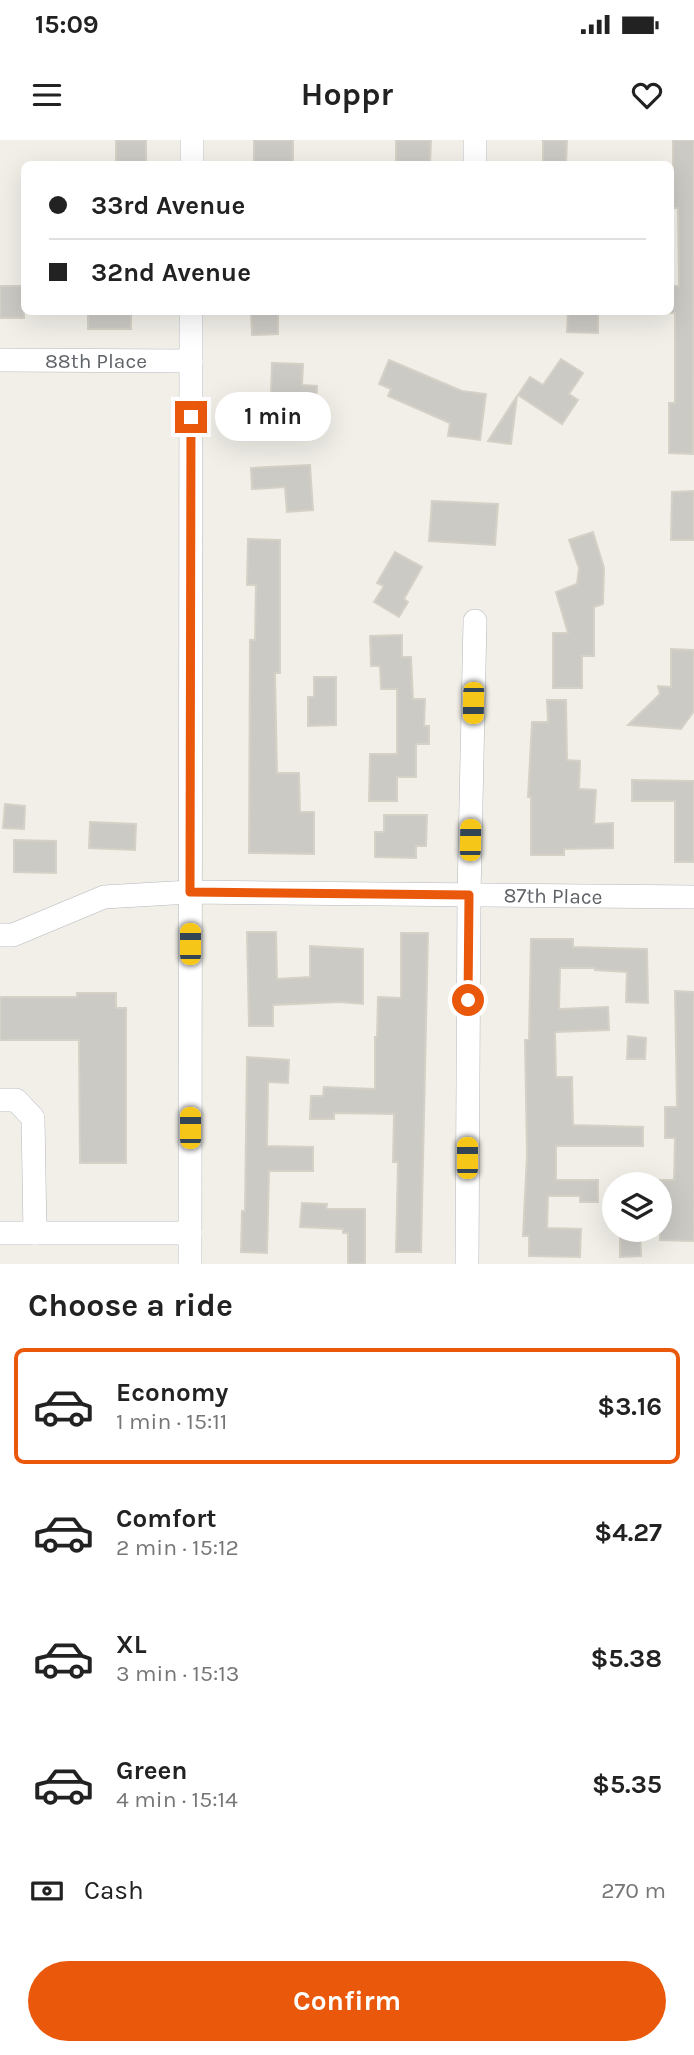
<!DOCTYPE html>
<meta charset="utf-8">
<style>
:root{--surface:#fff;--page:#f2f2f2;--text:#222;--muted:#767676;--line:#e0e0e0;--accent:#ea580c}
body{margin:0;font-family:Karla,sans-serif;background:var(--page);color:var(--text);height:100vh;display:flex;flex-direction:column;font-size:26px;white-space:nowrap}
*{box-sizing:border-box;margin:0}
p{font-size:23px;color:var(--muted)}
.icon{flex:none;width:38px;height:38px;fill:none;stroke:currentColor;stroke-width:2;stroke-linecap:round;stroke-linejoin:round}
.map{position:relative;height:1124px;overflow:hidden}
.sheet{display:flex;flex-direction:column;background:var(--surface);flex:1}
.sheet>*{flex:none}
.top-card{position:absolute;left:21px;top:21px;width:653px;height:154px;border-radius:10px;box-shadow:0 7px 28px #0002;display:grid;align-content:center;height:154px;padding:0 28px;background:var(--surface)}
.buttons{position:absolute;left:602px;top:1032px;display:grid;gap:14px}
.buttons a{display:grid;place-items:center;width:70px;height:70px;border-radius:50%;background:var(--surface);box-shadow:0 7px 28px #0002;font-size:35px}
.end{position:absolute;width:32px;height:32px;margin:-16px;border:9px solid #ea580c;background:#fff;box-shadow:0 0 0 4px #fff}
.from{border-radius:50%}
.bubble{position:absolute;height:49px;border-radius:24px;background:var(--surface);box-shadow:0 7px 28px #0002;font-size:23px;font-weight:700;line-height:49px;text-align:center}
.car{position:absolute;width:21px;height:42px;margin:-21px -10px;border-radius:9px;box-shadow:0 0 5px 2px #0007;background:linear-gradient(#f5c518 24%,#345 0 40%,#f5c518 0 76%,#345 0 86%,#f5c518 0)}
.top-card b{display:flex;align-items:center;gap:24px;height:66px;font-size:26px}
.top-card b+b{border-top:2px solid var(--line)}
.top-card i{width:18px;height:18px;background:var(--text)}
ul{padding:0;list-style:none}
li{display:flex;align-items:center;gap:21px;height:116px;margin:0 14px 10px;padding:0 14px;border:4px solid transparent;border-radius:10px}
li div{flex:1}
li b{display:block;font-size:26px}
li em{font-style:normal;font-weight:700}
li.current{border-color:var(--accent)}
li>.icon{width:63px;height:63px;stroke-width:1.5}
h2{padding:0 28px;font-size:32px;line-height:84px}
.pay{display:flex;align-items:center;gap:18px;height:77px;padding:0 28px;font-size:26px}
.pay p{margin-inline-start:auto}
.primary-button{display:flex;gap:14px;margin-top:auto;padding:14px 28px}
.primary-button a{flex:1;height:80px;border-radius:42px;background:var(--accent);color:#fff;font-size:28px;font-weight:700;line-height:80px;text-align:center}
.status{display:flex;justify-content:space-between;align-items:center;height:49px;padding:0 35px;background:var(--surface);direction:ltr}
.status svg{height:19px;fill:currentColor}
header{display:flex;justify-content:space-between;align-items:center;height:91px;padding:0 28px;background:var(--surface);font-size:32px;font-weight:700}
.map>svg:first-child{display:block}
</style>
<div class="status"><b>15:09</b><svg viewBox="0 0 49 12"><path d="M0 12V9h3v3zM5 12V6h3v6zM10 12V3h3v9zM15 12V0h3v12zM26 1h20v11H26zM47 4h2v5h-2z"/></svg></div>
<header><svg class="icon" aria-label="menu" viewBox="0 0 24 24"><path d="M4 6h16M4 12h16M4 18h16"/></svg>Hoppr<svg class="icon" aria-label="heart" viewBox="0 0 24 24"><path d="M12 20l-8-8c-3-5 5-10 8-4 3-6 11-1 8 4z"/></svg></header>
<div class="map">
<svg width="694" height="1124" viewBox="0 0 694 1124">
<rect width="100%" height="100%" fill="#f1efe8"/>
<!-- building -->
<g fill="#cccac5" stroke="#d6d1c6" stroke-width="2">
<rect x="116" y="0" width="30" height="24"/>
<rect x="254" y="0" width="39" height="24"/>
<path d="M396,0H431L430,24H396Z"/>
<path d="M543,0H567L566,24H543Z"/>
<path d="M673,0H694L693,314L669,313V263H675V173H670V146H679L678,68H673Z"/>
<rect x="0" y="146" width="24" height="32"/>
<rect x="88" y="172" width="43" height="17"/>
<path d="M251,172H278V194L252,195Z"/>
<path d="M568,172H598V193L567,192Z"/>
<path d="M561,219L583,233L569,254L578,260L562,284L518,255L530,237L543,245Z"/>
<path d="M389,220L462,251L486,254L480,300L448,296L450,283L388,256L391,249L379,244Z"/>
<path d="M272,223L303,224L302,245L317,246L316,279L253,277L254,254L271,255Z"/>
<path d="M517,256L511,304L488,301Z"/>
<path d="M310,325L313,370L287,372L285,347L252,349L251,328Z"/>
<path d="M694,351V400H671L672,352Z"/>
<path d="M432,361L498,364L495,405L429,401Z"/>
<path d="M593,392L604,428L603,464L594,467V516H582V548H553V493H568L556,452L577,444L579,428L569,400Z"/>
<path d="M248,399L280,400V533H275L277,633H299L300,672H314V714L249,713L250,500H255L256,445H247Z"/>
<path d="M395,412L422,427L404,459L408,462L399,477L374,462L384,446L377,443Z"/>
<path d="M402,495V517H411L413,559H425L424,586H429V604H416V637H397V661H369L370,614H397V549H381L380,526H371L370,496Z"/>
<path d="M671,509L694,510V571L681,589L628,585L660,554L658,546L671,547Z"/>
<path d="M314,537H336V585L308,586V557H314Z"/>
<path d="M547,560H566L567,620L580,621L579,649L596,650L594,684L613,683V708L564,709V715H531V657H528L532,582H548Z"/>
<path d="M632,640L694,641V722H675V661H632Z"/>
<path d="M5,664L25,666L24,689L3,688Z"/>
<path d="M384,675H427L426,706H416V718L375,717V692H384Z"/>
<path d="M90,682L136,684L135,710L89,708Z"/>
<path d="M14,700L56,701V733L14,732Z"/>
<path d="M247,792H276L277,839L310,837V806L363,809V864L340,862L273,865V886H249Z"/>
<path d="M401,793H428L421,1112H396L398,1022H393L394,974L334,973V979H310L311,956H323L324,947L375,949V897H377L378,857L401,858Z"/>
<path d="M531,799H573V807L647,809L648,863L626,862L627,832L595,830V828H560L559,869L608,867L609,890L555,892L556,937H572L573,985L643,987V1006H556V1040H598V1062H580V1056H548L547,1088L581,1089L580,1117L529,1116V1096H523L527,1015L525,900H529Z"/>
<path d="M675,851L694,852V1101L660,1100V1040H674L675,998H665V967H677Z"/>
<path d="M77,853H116V868H126V1023H80L79,900H0V857H77Z"/>
<path d="M628,896L646,898L645,919H627Z"/>
<path d="M247,917L289,920L288,943L268,942L267,1006L313,1007V1031H269L267,1113L241,1112L242,1071H245Z"/>
<path d="M302,1063L327,1064L326,1069H365V1124H348V1093H343V1089L300,1087Z"/>
<path d="M620,1095H640L641,1116L620,1117Z"/>
</g>
<g fill="none" stroke-linecap="round" stroke-linejoin="round">
<!-- minor casing -->
<g stroke="#b5b8bc" stroke-width="24">
<g id="minor">
<path d="M475,0V24"/>
<path d="M192,24V0"/>
<path d="M0,220L191,221"/>
<path d="M0,795H13L104,757L190,752L694,757"/>
<path d="M0,960H16L33,978L35,1093"/>
<path d="M0,1093H190"/>
<path d="M190,1124L191,172"/>
<path d="M467,1124L469,755L475,481"/>
</g>
</g>
<!-- minor -->
<use href="#minor" stroke="#fff" stroke-width="23"/>
</g>
<g fill="none" stroke-linecap="round" stroke-linejoin="round">
<!-- route -->
<path stroke="#ea580c" stroke-width="9" d="M191,277L190,752L469,755L468,860"/>
</g>
<g text-anchor="middle" stroke-width="6" stroke-linejoin="round" paint-order="stroke">
<!-- street labels -->
<g font-size="21" fill="#5f6368" stroke="#fff">
<text x="96" y="228">88th Place</text>
<text transform="translate(553 756) rotate(1)" y="7">87th Place</text>
</g>
</g>
</svg>
<div class="buttons">
<a><svg class="icon" aria-label="layers" viewBox="0 0 24 24"><path d="M12 4l9 5-9 5-9-5zM3 14l9 5 9-5"/></svg></a>
</div>
<i class="end from" style="left:468px;top:860px"></i>
<i class="end" style="left:191px;top:277px"></i>
<div class="bubble" style="left:215px;top:252px;width:116px">1 min</div>
<i class="car" style="left:473px;top:563px;rotate:181deg"></i>
<i class="car" style="left:470px;top:700px;rotate:1deg"></i>
<i class="car" style="left:190px;top:804px;rotate:0deg"></i>
<i class="car" style="left:190px;top:988px;rotate:0deg"></i>
<i class="car" style="left:467px;top:1018px;rotate:0deg"></i>
<div class="top-card">
<b><i class="from"></i>33rd Avenue</b>
<b><i></i>32nd Avenue</b>
</div>
</div>
<section class="sheet">
<h2>Choose a ride</h2>
<ul>
<li class="current"><svg class="icon" aria-label="car" viewBox="0 0 24 24"><path d="M5 17H2v-5l4-1 3-4h7l3 4 3 1v5h-3M9 17h6M6 11h13"/><circle cx="7" cy="17" r="2"/><circle cx="17" cy="17" r="2"/></svg><div><b>Economy</b><p>1 min · 15:11</p></div><em>$3.16</em></li>
<li><svg class="icon" aria-label="car" viewBox="0 0 24 24"><path d="M5 17H2v-5l4-1 3-4h7l3 4 3 1v5h-3M9 17h6M6 11h13"/><circle cx="7" cy="17" r="2"/><circle cx="17" cy="17" r="2"/></svg><div><b>Comfort</b><p>2 min · 15:12</p></div><em>$4.27</em></li>
<li><svg class="icon" aria-label="car" viewBox="0 0 24 24"><path d="M5 17H2v-5l4-1 3-4h7l3 4 3 1v5h-3M9 17h6M6 11h13"/><circle cx="7" cy="17" r="2"/><circle cx="17" cy="17" r="2"/></svg><div><b>XL</b><p>3 min · 15:13</p></div><em>$5.38</em></li>
<li><svg class="icon" aria-label="car" viewBox="0 0 24 24"><path d="M5 17H2v-5l4-1 3-4h7l3 4 3 1v5h-3M9 17h6M6 11h13"/><circle cx="7" cy="17" r="2"/><circle cx="17" cy="17" r="2"/></svg><div><b>Green</b><p>4 min · 15:14</p></div><em>$5.35</em></li>
</ul>
<div class="pay"><svg class="icon" aria-label="cash" viewBox="0 0 24 24"><path d="M3 7h18v10H3z"/><circle cx="12" cy="12" r="2"/></svg>Cash<p>270 m</p></div>
<div class="primary-button"><a>Confirm</a></div>
</section>
